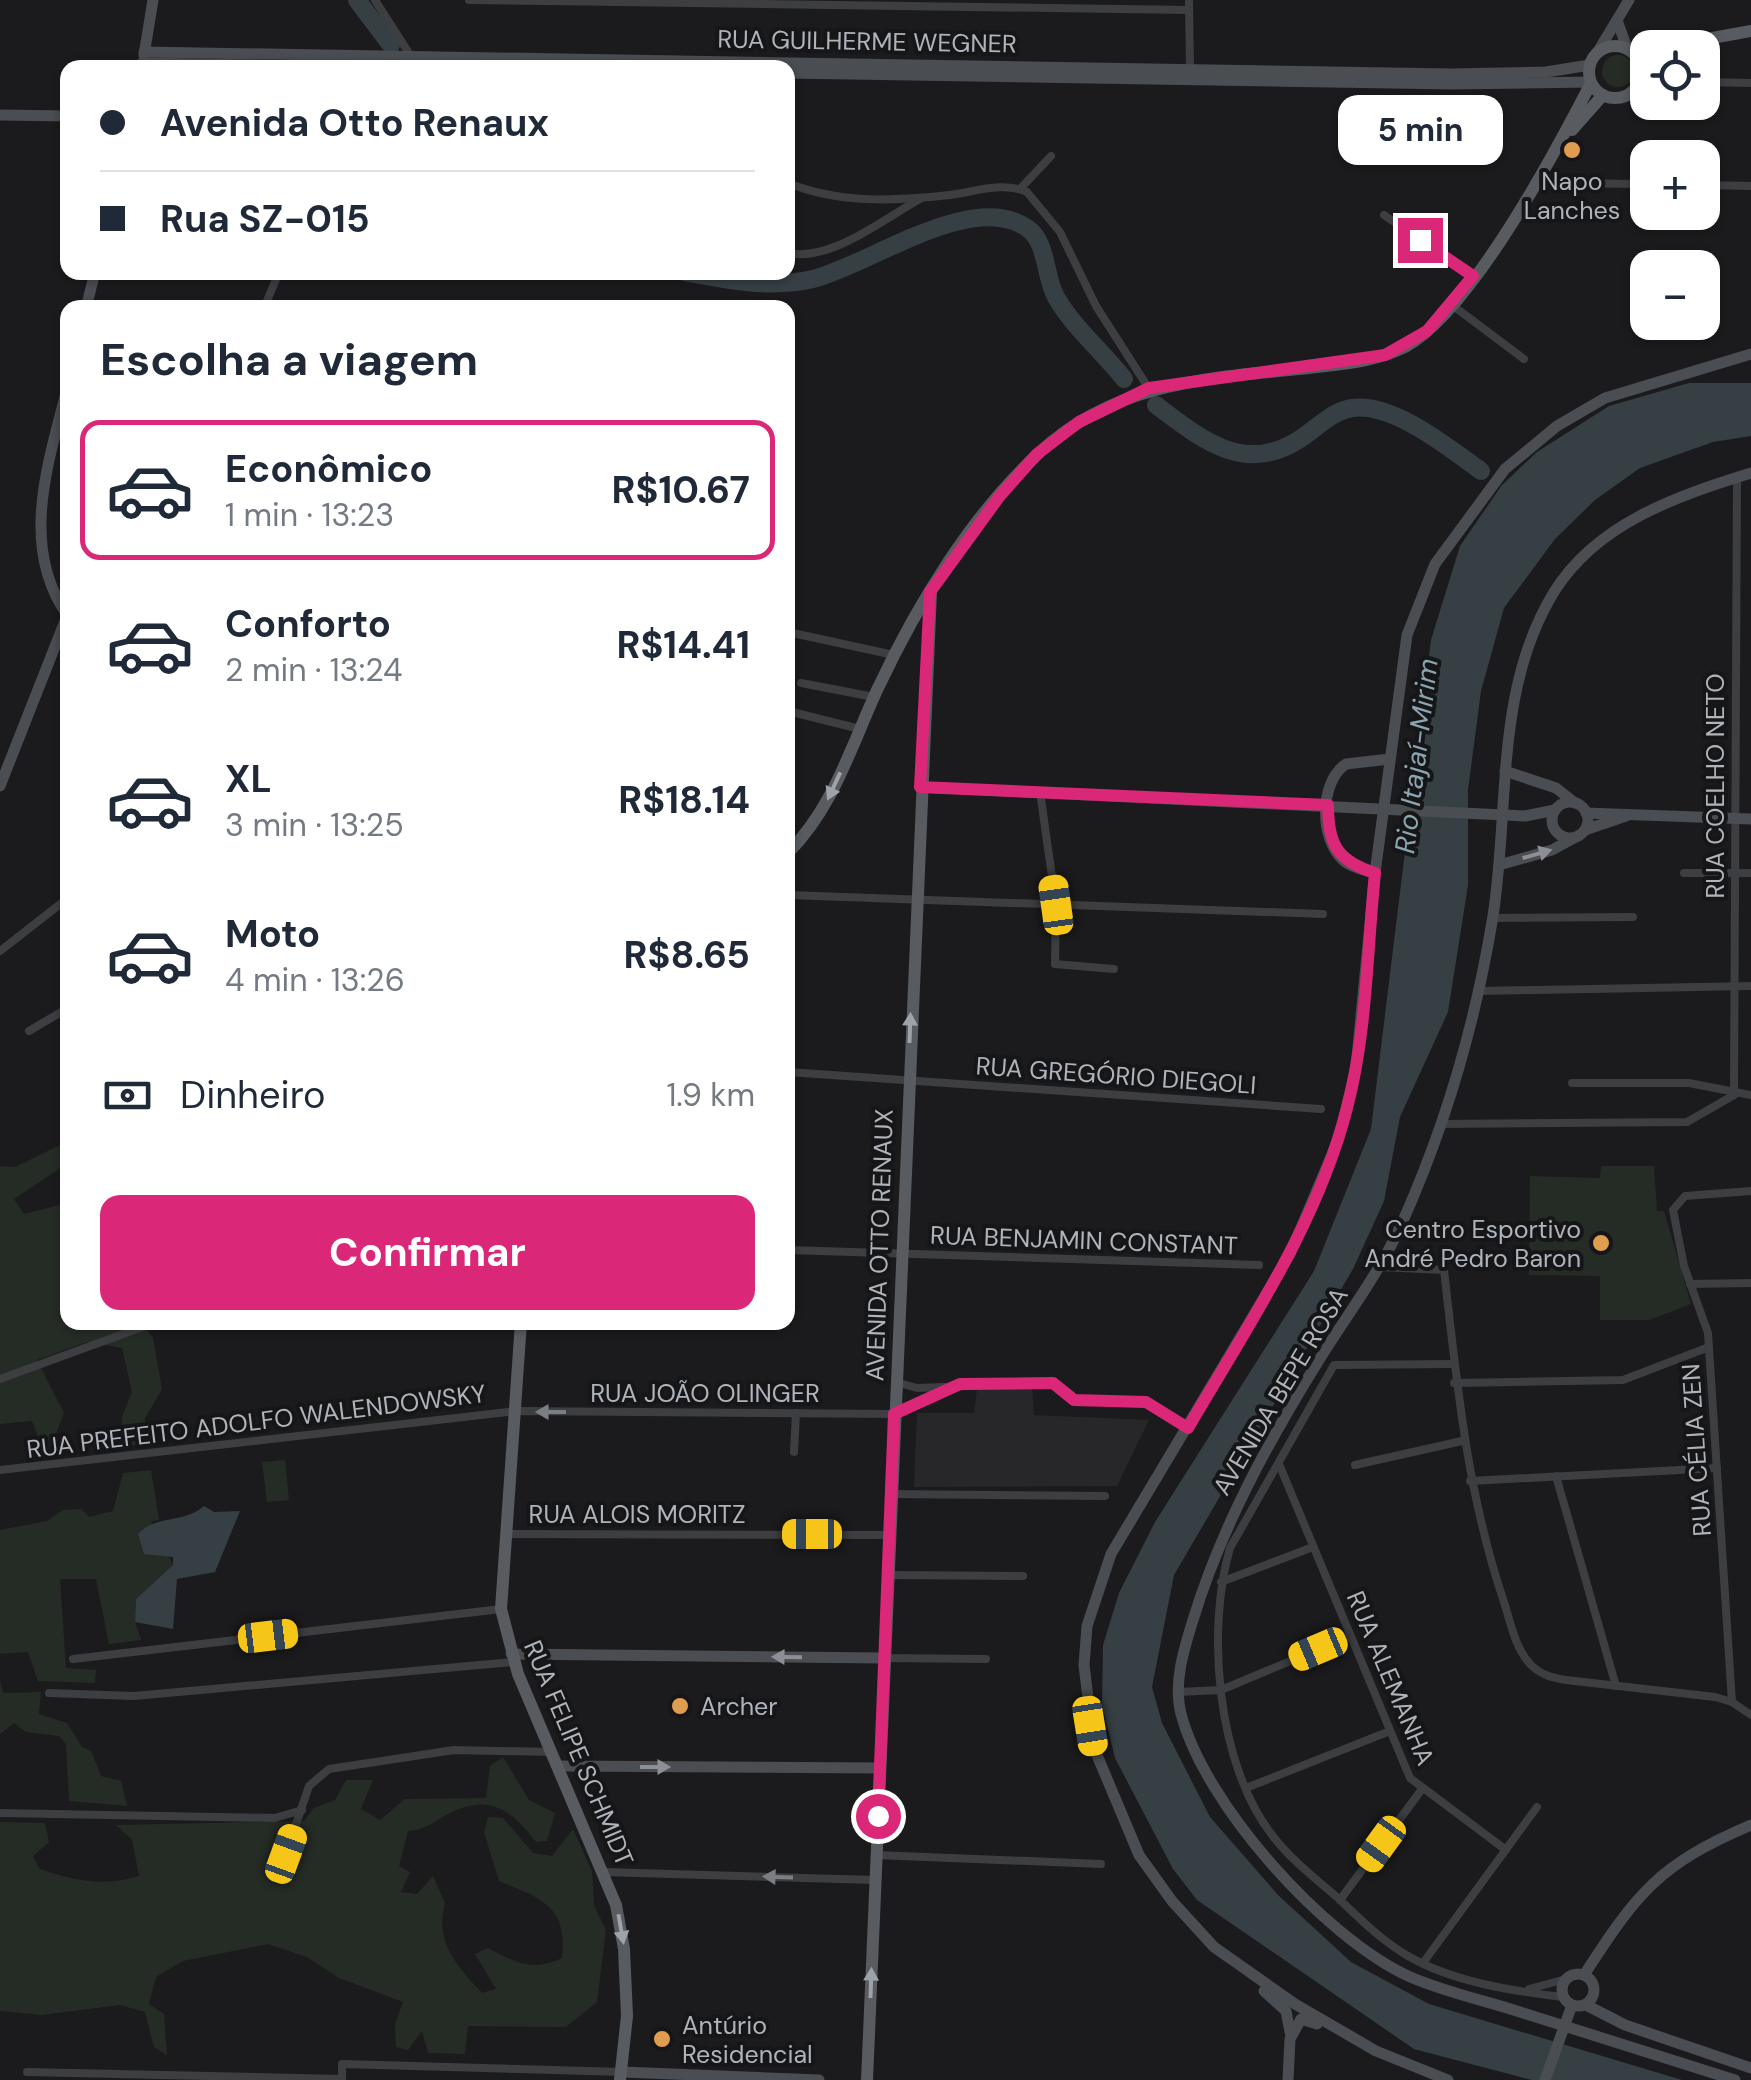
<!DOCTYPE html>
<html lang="pt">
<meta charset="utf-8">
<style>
:root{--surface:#fff;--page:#f2f2f3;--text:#1f2937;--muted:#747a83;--line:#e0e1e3;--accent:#db2777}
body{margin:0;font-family:"DM Sans",sans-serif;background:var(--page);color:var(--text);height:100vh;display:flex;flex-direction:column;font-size:38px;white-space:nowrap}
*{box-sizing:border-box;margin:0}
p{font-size:32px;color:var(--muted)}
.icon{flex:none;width:55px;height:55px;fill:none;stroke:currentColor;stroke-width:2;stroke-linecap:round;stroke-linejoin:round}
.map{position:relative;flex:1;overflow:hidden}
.side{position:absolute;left:60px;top:300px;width:735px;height:1030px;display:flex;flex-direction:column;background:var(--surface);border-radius:20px;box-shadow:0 2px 8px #0004}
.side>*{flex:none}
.hud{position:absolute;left:60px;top:60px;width:735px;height:220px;border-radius:20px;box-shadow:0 2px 8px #0004;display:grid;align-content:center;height:220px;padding:0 40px;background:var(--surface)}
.fabs{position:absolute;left:1630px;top:30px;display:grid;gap:20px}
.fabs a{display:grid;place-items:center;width:90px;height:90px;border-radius:20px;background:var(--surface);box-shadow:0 2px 8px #0004;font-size:50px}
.end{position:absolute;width:45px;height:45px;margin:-22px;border:12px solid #db2777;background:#fff;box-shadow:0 0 0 5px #fff}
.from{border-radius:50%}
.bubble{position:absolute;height:70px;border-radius:20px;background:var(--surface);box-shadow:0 2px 8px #0004;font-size:32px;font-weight:700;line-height:70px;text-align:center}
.car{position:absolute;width:30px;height:60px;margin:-30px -15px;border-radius:12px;box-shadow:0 0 8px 2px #0007;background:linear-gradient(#f5c518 24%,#345 0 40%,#f5c518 0 76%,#345 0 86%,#f5c518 0)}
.hud b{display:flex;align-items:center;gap:35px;height:95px;font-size:38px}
.hud b+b{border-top:2px solid var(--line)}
.hud i{width:25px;height:25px;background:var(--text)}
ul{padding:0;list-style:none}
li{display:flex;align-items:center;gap:30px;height:140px;margin:0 20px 15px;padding:0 20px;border:5px solid transparent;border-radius:20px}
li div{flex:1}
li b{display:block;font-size:38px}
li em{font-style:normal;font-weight:700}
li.active{border-color:var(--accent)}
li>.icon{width:90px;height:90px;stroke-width:1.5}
h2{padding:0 40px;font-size:45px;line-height:120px}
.pay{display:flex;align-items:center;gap:25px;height:110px;padding:0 40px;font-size:38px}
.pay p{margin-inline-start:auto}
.primary-button{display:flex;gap:20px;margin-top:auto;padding:20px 40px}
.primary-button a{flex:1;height:115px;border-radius:20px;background:var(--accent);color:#fff;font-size:40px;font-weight:700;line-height:115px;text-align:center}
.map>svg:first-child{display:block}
</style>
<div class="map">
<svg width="1751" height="2080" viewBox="0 0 1751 2080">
<rect width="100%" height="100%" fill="#1b1b1d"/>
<!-- built -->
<path fill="#272729" d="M1032,1388L1034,1415L1149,1420L1117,1486L914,1487L917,1413H974L977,1389Z"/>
<!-- green -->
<g fill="#252c25">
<circle cx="1618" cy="71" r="16"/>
<path d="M60,1145L65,1165L14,1199L24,1214L67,1203L68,1322L141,1323L153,1338L162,1389L145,1418L146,1445H123L122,1417L132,1392L122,1348L87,1342L37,1360L64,1413L51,1447H42L32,1421L0,1424V1166L15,1167Z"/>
<path d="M1601,1166H1654L1657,1211H1664L1691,1304L1649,1320H1600V1276L1529,1275L1530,1176L1600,1178Z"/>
<path d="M285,1460L289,1500L267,1502L262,1462Z"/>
<path d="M151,1470L159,1520L151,1521L173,1565L136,1599L135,1622L141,1640L109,1644L96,1579H60L66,1668L96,1670L95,1683L38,1681L28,1652L0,1654V1530L47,1521L63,1510L82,1509L89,1517L113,1511L123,1473Z"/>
<path d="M0,1680L3,1693L41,1692L39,1714L67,1723L82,1747L91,1751L101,1776L121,1781L127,1806L69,1801L66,1744L59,1736L26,1732L14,1723L0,1734Z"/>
<path d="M503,1757L529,1800L555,1813L547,1841L536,1842C511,1809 488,1792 446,1815C434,1822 422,1831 408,1831L399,1866L410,1872L401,1892L417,1894L433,1876L445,1903C434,1942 457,1966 482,1993L496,1989L475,1954L488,1948C515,1963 533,1972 562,1958C568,1906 542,1899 499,1881L484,1832L488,1817L503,1818L533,1853L552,1856L573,1829L592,1871L594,1905L606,1930L597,2002L566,2027L468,2026L465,2054L428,2053L422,2031L408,2050L396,2047L395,2024L403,2002L339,1978L307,1957L268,1944L183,1961L156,1977L149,2004L164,2014L167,2055L154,2047L145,2012L120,2005L42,2015L0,2011V1822L45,1823L49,1842L33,1856L40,1869C75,1881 103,1887 139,1876L132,1840L116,1825L304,1821L314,1808L335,1800L346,1780H373L361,1809L380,1820L405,1799L486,1798L490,1766Z"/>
</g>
<!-- water -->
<g fill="#363f44">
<path d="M1689,383H1751V436L1713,442L1640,468L1595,500L1555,539L1504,608L1481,691L1468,790V885L1448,1012L1400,1117L1384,1201L1353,1269L1174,1575L1152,1687L1162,1723L1210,1817L1278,1895L1351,1962L1429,2004L1682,2080H1532L1414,2049L1197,1900L1173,1869L1115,1758L1102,1704L1103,1645L1119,1593L1155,1522L1314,1271L1371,1129L1431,640L1460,546L1502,485L1537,452L1609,406Z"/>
<path d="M204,1506L214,1512L240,1511L215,1572L177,1579L173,1629L135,1622L136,1599L173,1565V1557L144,1554L138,1534C157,1514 184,1524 204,1506Z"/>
</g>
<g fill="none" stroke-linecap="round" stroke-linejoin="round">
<!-- river -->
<g stroke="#363f44" stroke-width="18">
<path d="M357,0L391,45"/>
<path d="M684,272C725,280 772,289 813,279C871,264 972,190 1027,228C1048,242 1044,276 1056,297C1072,326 1103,352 1124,379"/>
<path d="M1156,405C1200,438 1244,476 1300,439C1316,429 1332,411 1352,408C1393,402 1449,448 1481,471"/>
</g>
<!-- street -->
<g stroke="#3c3e41" stroke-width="8">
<path d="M375,0L412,58"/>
<path d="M469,0L1189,10"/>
<path d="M1189,0L1190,70"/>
<path d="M1702,82L1751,83"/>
<path d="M1639,83H1648"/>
<path d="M788,183C840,204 894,201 950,195C974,192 1003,181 1027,192L1060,232L1096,306L1149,389"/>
<path d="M1534,183L1648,184"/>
<path d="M1702,185L1751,186"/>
<path d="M1020,189L1051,156"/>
<path d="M1384,215L1473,277"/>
<path d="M788,253C831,262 883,219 920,199"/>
<path d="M1452,305L1524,359"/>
<path d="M264,308L279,272"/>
<path d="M788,632L894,655"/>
<path d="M801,683L874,697"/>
<path d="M788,711L860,729"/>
<path d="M1040,792L1056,905L1055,964L1114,969"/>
<path d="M1684,873H1751"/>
<path d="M788,895L1323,914"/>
<path d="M1492,918L1633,917"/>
<path d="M0,951L68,898"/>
<path d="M1477,991L1751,986"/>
<path d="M29,1031L68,1008"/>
<path d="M788,1072L1321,1109"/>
<path d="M1572,1083H1689L1751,1095"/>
<path d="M1734,1095L1737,478"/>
<path d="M1441,1124L1687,1122L1734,1095"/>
<path d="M788,1250L1259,1265"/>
<path d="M1379,1267L1444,1270C1457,1384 1467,1493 1504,1602C1511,1624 1515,1648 1531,1665C1541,1675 1553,1678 1566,1680L1715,1697L1732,1702L1751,1715"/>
<path d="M1690,1284L1751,1283"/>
<path d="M1452,1364L1334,1365L1230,1548C1206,1631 1217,1764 1272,1835C1290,1859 1315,1878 1338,1898C1360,1919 1382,1941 1408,1956C1453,1982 1512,1991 1563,1997"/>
<path d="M0,1379L156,1322"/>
<path d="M895,1382L917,1388L1053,1383L1073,1400L1145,1402L1188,1428"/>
<path d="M1454,1383L1623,1380L1709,1347"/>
<path d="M794,1452L796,1413"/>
<path d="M1279,1464L1410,1778L1506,1850"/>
<path d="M1355,1465L1462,1441"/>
<path d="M0,1470L516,1411L894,1414L960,1384"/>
<path d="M1556,1476L1616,1686"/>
<path d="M1470,1481L1717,1468"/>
<path d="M891,1494L1105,1496"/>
<path d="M506,1534L889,1535"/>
<path d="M888,1575L1023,1576"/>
<path d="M1221,1582L1313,1547"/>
<path d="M884,1658L986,1659"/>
<path d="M73,1659L501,1609"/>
<path d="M1178,1692L1221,1690L1350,1636"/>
<path d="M49,1693L134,1696L514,1662"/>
<path d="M1732,1702L1708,1333L1684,1266L1673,1210L1685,1196L1751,1191"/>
<path d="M1246,1788L1390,1731"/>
<path d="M0,1813L275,1818L302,1810"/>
<path d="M876,1855L1101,1864"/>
<path d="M281,1868L309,1786L329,1769L454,1750L551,1752"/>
<path d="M604,1872L875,1880"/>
<path d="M1340,1900L1422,1789"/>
<path d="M1423,1963L1537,1807"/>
<path d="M1529,1989L1566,1979"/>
<path d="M27,2072L342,2079"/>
<path d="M342,2079V2064L623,2072"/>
</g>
<!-- secondary -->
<g stroke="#4a4d51" stroke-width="11">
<path d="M1617,20L1627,48"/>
<path d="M144,52L1452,74L1546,72L1590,65"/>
<path d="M1597,53L1629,0"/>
<path d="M144,55L153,0"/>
<path d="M142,63L433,68"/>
<path d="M788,73L1452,84L1591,82"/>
<path d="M0,115L68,116"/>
<path d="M86,308L95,272"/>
<path d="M68,385C49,461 18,546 68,616"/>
<path d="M1505,771L1556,788L1575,803"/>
<path d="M0,786L67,616"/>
<path d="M920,787L1525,816L1555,810"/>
<circle cx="1570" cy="820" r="18"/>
<path d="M1586,813L1751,819"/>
<path d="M1585,830L1626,816"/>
<path d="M1499,865L1552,850L1574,838"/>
<path d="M1375,873C1365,870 1352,868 1344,861C1319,840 1319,782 1346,764L1390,759"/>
<path d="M511,1654L884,1658"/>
<path d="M557,1766L880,1768"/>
<circle cx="1578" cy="1990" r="16"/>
<path d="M1584,1975C1637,1893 1659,1864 1751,1825"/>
<path d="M1264,1991L1286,2011L1290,2032"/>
<path d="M1586,2005L1625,2025L1751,2068"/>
<path d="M623,2072L819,2080"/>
<path d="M1288,2080L1290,2039L1301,2019L1317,2024"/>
<path d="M1448,2080L1376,2051L1295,2004L1214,1947L1172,1901L1139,1855L1094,1748L1084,1665L1087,1626L1111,1554L1290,1254L1339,1138L1356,1067L1375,873L1407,635L1435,564L1505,469L1557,426L1605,398L1751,354"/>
<path d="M1545,2080L1572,2005"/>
<path d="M1735,2080C1663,2057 1592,2035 1520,2012C1483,2000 1444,1992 1408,1976C1323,1936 1205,1805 1181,1714C1173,1683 1184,1649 1193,1620C1221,1528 1268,1442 1319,1360C1347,1315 1380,1272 1402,1223C1445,1127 1476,1020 1493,916C1510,807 1494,690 1554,592C1597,523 1677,496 1751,473"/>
</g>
<!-- primary -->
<g stroke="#585b60" stroke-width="12">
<circle cx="1615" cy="72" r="26"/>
<path d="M1658,48L1751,31"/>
<path d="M1572,130L1603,95"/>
<path d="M788,853C834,807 851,746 878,688C917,605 972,514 1040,452C1116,381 1212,378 1309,368C1341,364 1375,362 1405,347C1471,311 1556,151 1591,83"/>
<path d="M521,1322L501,1609L518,1674L616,1905L624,1949L627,2016L620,2080"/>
<path d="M867,2080L931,592"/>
</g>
</g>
<!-- one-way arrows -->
<defs><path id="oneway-solid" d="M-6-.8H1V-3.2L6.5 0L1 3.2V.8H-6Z" transform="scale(2.5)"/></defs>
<g fill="#9ea2a9">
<use href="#oneway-solid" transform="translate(834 786) rotate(115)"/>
<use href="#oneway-solid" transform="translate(910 1028) rotate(-88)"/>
<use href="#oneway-solid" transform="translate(621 1929) rotate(80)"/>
<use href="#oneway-solid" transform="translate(871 1983) rotate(-88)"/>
</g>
<g fill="#8c9096">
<use href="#oneway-solid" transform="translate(1537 854) rotate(-16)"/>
<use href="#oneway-solid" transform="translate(787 1657) rotate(-179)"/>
<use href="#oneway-solid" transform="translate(655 1767)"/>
</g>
<g fill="#7b7f84">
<use href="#oneway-solid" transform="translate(551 1412) rotate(-180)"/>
<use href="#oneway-solid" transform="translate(778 1877) rotate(-178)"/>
</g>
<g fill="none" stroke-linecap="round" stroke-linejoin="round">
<!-- route -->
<path stroke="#db2777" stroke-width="12" d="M878,1816L894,1414L960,1384L1053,1383L1074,1400L1146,1402L1188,1428C1248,1325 1317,1225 1347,1108C1367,1033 1367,950 1375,873C1337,861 1328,844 1328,805L920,787L930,592L999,497L1037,454L1079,422L1149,388L1385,355L1427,331L1473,276L1420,240"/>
</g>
<!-- markers -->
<g fill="#e09c4f" stroke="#161618" stroke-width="4">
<circle cx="1572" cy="150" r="10"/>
<circle cx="1601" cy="1243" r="10"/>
<circle cx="680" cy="1706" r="10"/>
<circle cx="662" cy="2039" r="10"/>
</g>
<g text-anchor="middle" stroke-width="8" stroke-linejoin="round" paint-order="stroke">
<!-- street labels -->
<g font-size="25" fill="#afb4bb" stroke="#161618">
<text transform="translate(867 41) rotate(1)" y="9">RUA GUILHERME WEGNER</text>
<text transform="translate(1715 786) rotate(-90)" y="9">RUA COELHO NETO</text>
<text transform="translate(1116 1075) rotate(4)" y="9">RUA GREGÓRIO DIEGOLI</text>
<text transform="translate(1084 1240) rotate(2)" y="9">RUA BENJAMIN CONSTANT</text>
<text transform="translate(879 1245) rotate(-88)" y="9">AVENIDA OTTO RENAUX</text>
<text transform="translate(1280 1391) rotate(-59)" y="9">AVENIDA BEPE ROSA</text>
<text x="705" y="1402">RUA JOÃO OLINGER</text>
<text transform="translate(256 1421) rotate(-7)" y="9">RUA PREFEITO ADOLFO WALENDOWSKY</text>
<text transform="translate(1696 1450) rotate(-94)" y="9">RUA CÉLIA ZEN</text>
<text x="637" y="1523">RUA ALOIS MORITZ</text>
<text transform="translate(1391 1678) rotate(67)" y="9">RUA ALEMANHA</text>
<text transform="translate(579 1753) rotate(67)" y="9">RUA FELIPE SCHMIDT</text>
</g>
<!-- poi labels -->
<g font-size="25" fill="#afb4bb" stroke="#161618" text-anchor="start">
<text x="1572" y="190" text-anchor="middle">Napo<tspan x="1572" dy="29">Lanches</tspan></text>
<text x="1581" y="1238" text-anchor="end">Centro Esportivo<tspan x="1581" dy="29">André Pedro Baron</tspan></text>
<text x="700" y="1715">Archer</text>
<text x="682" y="2034">Antúrio<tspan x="682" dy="29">Residencial</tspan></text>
</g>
<!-- water labels -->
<g font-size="28" font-style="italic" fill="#8aa4b1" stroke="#161618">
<text transform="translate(1416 756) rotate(-83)" y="10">Rio Itajaí-Mirim</text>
</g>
</g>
</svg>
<div class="fabs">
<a><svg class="icon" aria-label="locate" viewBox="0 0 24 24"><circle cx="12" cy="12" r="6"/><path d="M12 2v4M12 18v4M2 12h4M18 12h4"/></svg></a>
<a>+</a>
<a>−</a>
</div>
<i class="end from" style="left:878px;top:1816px"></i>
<i class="end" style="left:1420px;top:240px"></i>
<div class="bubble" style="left:1338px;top:95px;width:165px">5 min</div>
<i class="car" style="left:1056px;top:905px;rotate:352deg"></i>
<i class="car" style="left:812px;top:1534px;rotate:270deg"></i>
<i class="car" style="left:268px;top:1636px;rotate:83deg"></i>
<i class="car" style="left:1318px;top:1649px;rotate:247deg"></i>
<i class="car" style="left:1090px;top:1726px;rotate:171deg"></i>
<i class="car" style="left:1381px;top:1844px;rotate:216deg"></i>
<i class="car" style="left:286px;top:1854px;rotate:20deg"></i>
<div class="hud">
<b><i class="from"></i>Avenida Otto Renaux</b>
<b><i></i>Rua SZ-015</b>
</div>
<section class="side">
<h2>Escolha a viagem</h2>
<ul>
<li class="active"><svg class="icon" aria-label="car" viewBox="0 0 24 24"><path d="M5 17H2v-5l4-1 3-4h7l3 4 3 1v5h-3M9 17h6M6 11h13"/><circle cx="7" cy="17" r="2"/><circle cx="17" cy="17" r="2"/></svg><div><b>Econômico</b><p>1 min · 13:23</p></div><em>R$10.67</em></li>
<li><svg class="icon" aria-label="car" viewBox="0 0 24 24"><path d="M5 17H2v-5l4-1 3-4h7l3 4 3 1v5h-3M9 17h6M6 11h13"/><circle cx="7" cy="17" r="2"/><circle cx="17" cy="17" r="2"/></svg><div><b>Conforto</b><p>2 min · 13:24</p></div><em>R$14.41</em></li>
<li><svg class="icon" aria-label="car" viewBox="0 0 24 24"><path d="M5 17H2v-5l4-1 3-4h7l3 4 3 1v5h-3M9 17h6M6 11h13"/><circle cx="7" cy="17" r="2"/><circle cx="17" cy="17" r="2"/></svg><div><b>XL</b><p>3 min · 13:25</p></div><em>R$18.14</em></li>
<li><svg class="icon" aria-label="car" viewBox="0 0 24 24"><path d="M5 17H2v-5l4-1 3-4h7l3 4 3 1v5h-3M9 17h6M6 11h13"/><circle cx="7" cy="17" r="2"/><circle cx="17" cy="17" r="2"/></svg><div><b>Moto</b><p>4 min · 13:26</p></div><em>R$8.65</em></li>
</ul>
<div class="pay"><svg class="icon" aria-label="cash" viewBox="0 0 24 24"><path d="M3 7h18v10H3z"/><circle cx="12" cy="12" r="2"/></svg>Dinheiro<p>1.9 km</p></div>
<div class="primary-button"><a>Confirmar</a></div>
</section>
</div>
